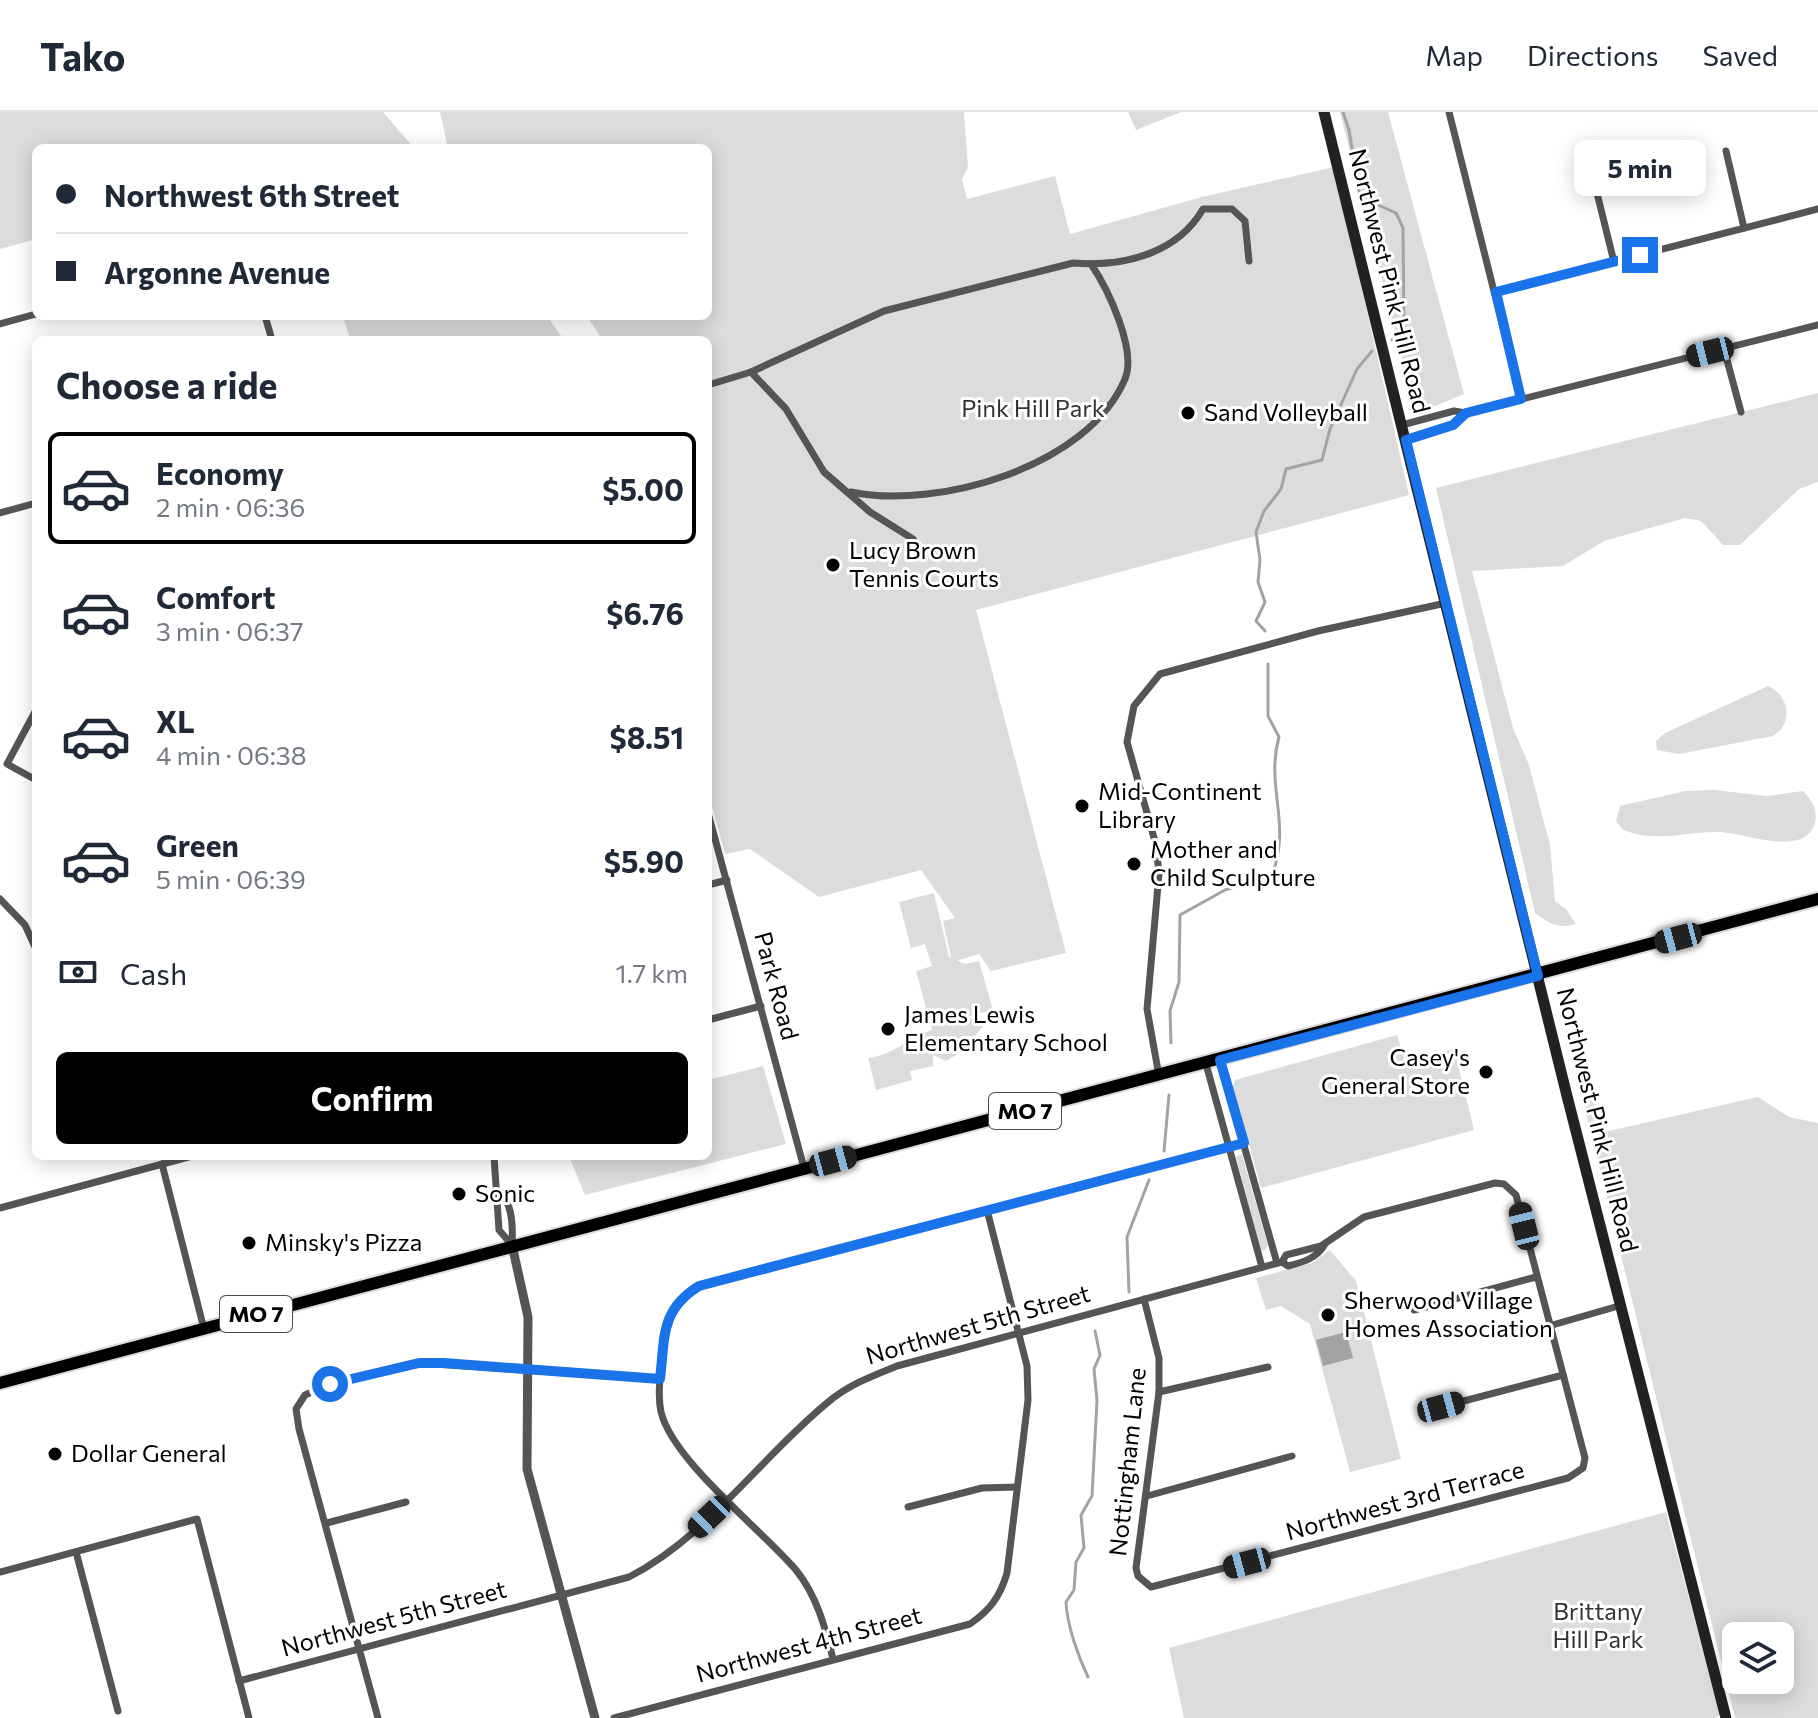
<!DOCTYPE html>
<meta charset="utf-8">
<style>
:root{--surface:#fff;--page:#f2f2f3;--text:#1f2937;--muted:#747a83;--line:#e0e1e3;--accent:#000}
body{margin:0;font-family:Commissioner,sans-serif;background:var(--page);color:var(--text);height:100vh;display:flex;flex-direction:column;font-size:30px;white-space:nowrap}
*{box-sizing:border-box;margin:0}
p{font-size:26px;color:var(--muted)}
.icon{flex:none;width:44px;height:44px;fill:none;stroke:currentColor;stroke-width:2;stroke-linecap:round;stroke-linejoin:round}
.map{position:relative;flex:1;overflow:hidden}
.panel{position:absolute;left:32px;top:224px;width:680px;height:824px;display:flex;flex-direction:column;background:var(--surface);border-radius:12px;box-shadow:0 4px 20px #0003}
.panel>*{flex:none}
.hud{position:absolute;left:32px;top:32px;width:680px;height:176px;border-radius:12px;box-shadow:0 4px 20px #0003;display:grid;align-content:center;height:176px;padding:0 24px;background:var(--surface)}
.fabs{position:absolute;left:1722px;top:1510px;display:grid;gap:16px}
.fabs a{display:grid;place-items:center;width:72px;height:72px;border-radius:12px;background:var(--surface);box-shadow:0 4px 20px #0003;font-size:40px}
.end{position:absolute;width:36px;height:36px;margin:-18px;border:10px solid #1a73e8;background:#fff;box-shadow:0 0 0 4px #fff}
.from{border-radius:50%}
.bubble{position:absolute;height:56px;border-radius:12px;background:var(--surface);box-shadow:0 4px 20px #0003;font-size:26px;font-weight:700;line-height:56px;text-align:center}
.car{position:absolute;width:24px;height:48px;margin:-24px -12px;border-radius:10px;box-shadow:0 0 6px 2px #0007;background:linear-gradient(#222 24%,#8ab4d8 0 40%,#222 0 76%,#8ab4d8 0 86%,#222 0)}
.hud b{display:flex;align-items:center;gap:28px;height:76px;font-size:30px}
.hud b+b{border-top:2px solid var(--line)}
.hud i{width:20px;height:20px;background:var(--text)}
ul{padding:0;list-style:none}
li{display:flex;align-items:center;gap:24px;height:112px;margin:0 16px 12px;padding:0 8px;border:4px solid transparent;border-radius:12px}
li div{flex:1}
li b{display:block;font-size:30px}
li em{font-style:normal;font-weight:700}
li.on{border-color:var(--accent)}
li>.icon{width:72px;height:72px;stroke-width:1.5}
h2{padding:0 24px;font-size:36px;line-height:96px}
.pay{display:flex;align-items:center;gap:20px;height:88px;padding:0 24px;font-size:30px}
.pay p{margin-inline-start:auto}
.cta{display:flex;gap:16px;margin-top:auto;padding:16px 24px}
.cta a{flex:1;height:92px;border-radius:12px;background:var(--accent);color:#fff;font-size:32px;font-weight:700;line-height:92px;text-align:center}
header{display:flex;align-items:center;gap:48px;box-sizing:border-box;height:112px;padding:0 40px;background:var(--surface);border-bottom:2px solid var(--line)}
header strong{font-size:38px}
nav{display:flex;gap:44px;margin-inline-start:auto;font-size:28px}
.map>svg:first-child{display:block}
</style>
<header>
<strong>Tako</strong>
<nav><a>Map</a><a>Directions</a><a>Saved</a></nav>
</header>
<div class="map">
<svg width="1818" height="1606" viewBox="0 0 1818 1606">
<rect width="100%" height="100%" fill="#fff"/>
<!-- green -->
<g fill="#dcdcdc" fill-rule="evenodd">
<path d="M0,0H383L414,36H36V127L0,137Z"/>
<path d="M440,0H964L968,55L962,67L967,87L1055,64L1070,122L1202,85L1334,55L1409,383L976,498L1066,841L991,859L979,842L956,849L951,845L943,809L955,806L921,758L819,785L750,737L725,742L708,679V228H602L587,204H708V36H448Z"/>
<path d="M1128,0H1181L1136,18Z"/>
<path d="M1340,0H1388L1464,282L1423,299L1407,267Z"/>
<path d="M343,204H547L564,228H350Z"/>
<path d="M1818,281V370L1799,377L1740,433H1723L1701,409L1685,406L1604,429L1563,454L1472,459L1513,616L1529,653L1550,733L1555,789L1566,797L1576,812C1558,817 1550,812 1535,801L1436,376Z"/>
<path d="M1768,574C1789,583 1794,611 1773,624L1679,642L1657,638L1656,629L1665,621Z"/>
<path d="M1714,678L1767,684L1803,679C1812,688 1818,698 1815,711C1805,746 1745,721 1719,720C1686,719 1654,732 1622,717L1616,709L1620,694L1685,679Z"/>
<path d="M934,781L949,845L965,852L979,849L993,898L959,907L961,910L977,904L983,914L975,924H965L966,937L946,949L933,943V954L910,959L912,968L876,978L868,946C893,943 908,926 932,918L916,859L932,854L925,832L911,836L899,790Z"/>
<path d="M1397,923L1405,949L1454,937L1474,1018L1261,1076L1233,975L1235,968Z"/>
<path d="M763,954L786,1032L585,1083L569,1044H708V968Z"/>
<path d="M1593,984L1604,1020L1758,985L1789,1005L1818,1011V1606H1735L1584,993ZM1736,1524H1780V1568H1736Z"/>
<path d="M1242,1042L1268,1134L1264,1139L1260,1137L1236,1045Z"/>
<path d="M1330,1138L1356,1169L1401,1347L1350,1360L1310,1212L1281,1194L1266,1198L1256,1166L1312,1151Z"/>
<path d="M1666,1400L1720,1603L1716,1606H1184L1169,1536Z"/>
</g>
<!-- water -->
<path fill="#a3a3a3" d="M1346,1220L1353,1246L1323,1254L1316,1228Z"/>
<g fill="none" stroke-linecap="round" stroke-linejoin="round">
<!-- stream -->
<g stroke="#a3a3a3" stroke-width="3">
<path d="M1343,0L1349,18L1360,85L1396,101L1403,116L1404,216L1392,228"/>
<path d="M1265,519L1256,509L1265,490L1258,470L1260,448L1256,420L1264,399L1281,377L1286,357L1322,348L1330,317L1357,257L1372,239"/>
<path d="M1171,931L1170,899L1179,870L1180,803L1225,778L1272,763C1292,711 1265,675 1279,625L1268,604V552"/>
<path d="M1164,1039L1169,983"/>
<path d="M1129,1180L1127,1125L1149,1068"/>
<path d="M1088,1565C1078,1544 1067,1513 1066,1490L1074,1478L1076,1450L1084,1436L1081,1403L1092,1384L1097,1288L1094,1257L1100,1243L1095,1219"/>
</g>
<!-- primary casing -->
<g stroke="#dbdbdb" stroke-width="16">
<path id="primary" d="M0,1271L1818,787"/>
</g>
<!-- minor -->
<g stroke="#555" stroke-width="7">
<path d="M1449,0L1521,287"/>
<path d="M1726,39L1744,116"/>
<path d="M1594,69L1614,150"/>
<path d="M1496,180L1818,97"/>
<path d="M265,204L272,228"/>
<path d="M0,212L36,202"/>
<path d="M1724,237L1741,300"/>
<path d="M708,273L751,260"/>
<path d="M1402,313L1454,299L1466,301L1818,213"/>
<path d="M1406,328L1453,313L1466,301"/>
<path d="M851,380C937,398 1088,355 1125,267C1137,238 1108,177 1091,152"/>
<path d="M0,401L36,391"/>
<path d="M921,441L913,427L870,400L824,360L786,297L751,260L884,199L1073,151C1123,155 1177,142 1203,97H1232L1245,109L1249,149"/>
<path d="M36,598L7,652L36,668"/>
<path d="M708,701L804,1056"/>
<path d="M708,773L727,768"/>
<path d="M0,787L25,813L36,837"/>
<path d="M708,908L761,894"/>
<path d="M1220,948L1277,1151"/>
<path d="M1206,952L1262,1155"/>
<path d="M1159,964L1147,897L1159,762L1156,733L1127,630L1134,594L1160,562L1318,519L1446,491"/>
<path d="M494,1044L499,1118L512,1133"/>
<path d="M162,1052L204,1217"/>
<path d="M498,1079C513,1090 513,1115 512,1132"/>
<path d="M0,1096L192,1044"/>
<path d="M1282,1150L1288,1154C1304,1150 1317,1146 1325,1132"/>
<path d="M1414,1198L1536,1165"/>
<path d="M1549,1214L1622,1193"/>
<path d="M1159,1280L1268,1255"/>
<path d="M1441,1295L1563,1263"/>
<path d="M1147,1384L1292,1344"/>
<path d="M908,1395L982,1376L1017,1375"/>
<path d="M327,1411L406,1390"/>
<path d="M76,1440L118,1599"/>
<path d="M0,1460L197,1407L249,1606"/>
<path d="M833,1547C825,1515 817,1484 796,1458C761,1417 673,1349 661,1300C657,1281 661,1259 663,1239C667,1208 671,1191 699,1174L1244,1031"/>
<path d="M239,1569L629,1465C708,1424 759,1347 827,1291C848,1273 872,1264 897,1254L1282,1150L1286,1143L1321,1134L1364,1105L1495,1071L1504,1072L1516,1083L1585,1346L1583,1356L1568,1366L1151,1475L1138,1464L1136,1456L1159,1280V1246L1144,1187"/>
<path d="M378,1606L299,1317L296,1297L305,1283L330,1272L419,1251L660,1267"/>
<path d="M614,1606L970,1512C990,1498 1000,1485 1007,1461L1028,1288L1027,1254L987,1098"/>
</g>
<!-- tertiary -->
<path stroke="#555" stroke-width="9" d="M512,1133L528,1205L527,1357L595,1606"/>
<!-- secondary -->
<path stroke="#222" stroke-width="11" d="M1324,0L1567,984L1726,1606"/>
<!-- primary -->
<use href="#primary" stroke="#000" stroke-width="12"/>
</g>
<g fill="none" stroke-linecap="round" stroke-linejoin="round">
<!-- route -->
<path stroke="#1a73e8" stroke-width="10" d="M330,1272L419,1251H444L660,1267C665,1226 660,1198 699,1174L1244,1031L1220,948L1538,864L1406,328L1453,313L1466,301L1521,287L1496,180L1640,143"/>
</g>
<!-- markers -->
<g fill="#000" stroke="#fff" stroke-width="3">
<circle cx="1188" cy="301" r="8"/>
<circle cx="833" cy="453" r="8"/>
<circle cx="1082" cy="694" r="8"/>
<circle cx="1134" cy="752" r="8"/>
<circle cx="888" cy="917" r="8"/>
<circle cx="1486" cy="960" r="8"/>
<circle cx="459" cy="1082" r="8"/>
<circle cx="249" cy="1131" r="8"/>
<circle cx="1328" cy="1203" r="8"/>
<circle cx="55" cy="1342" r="8"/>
</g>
<g text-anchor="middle" stroke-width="6" stroke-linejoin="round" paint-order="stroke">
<!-- shield labels -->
<g fill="#fff" stroke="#4c4c4c" stroke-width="2">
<rect x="989" y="981" width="72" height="36" rx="6"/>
<rect x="220" y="1184" width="72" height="36" rx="6"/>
</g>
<g font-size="22" font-weight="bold" fill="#000">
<text x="1025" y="1007">MO 7</text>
<text x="256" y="1210">MO 7</text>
</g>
<!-- street labels -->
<g font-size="24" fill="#000" stroke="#fff">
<text transform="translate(1389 169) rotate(76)" y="8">Northwest Pink Hill Road</text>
<text transform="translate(776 874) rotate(75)" y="8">Park Road</text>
<text transform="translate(1597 1008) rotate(76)" y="8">Northwest Pink Hill Road</text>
<text transform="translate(978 1213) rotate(-16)" y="8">Northwest 5th Street</text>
<text transform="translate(1128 1350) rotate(-84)" y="8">Nottingham Lane</text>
<text transform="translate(1405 1389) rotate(-15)" y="8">Northwest 3rd Terrace</text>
<text transform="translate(394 1507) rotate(-15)" y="8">Northwest 5th Street</text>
<text transform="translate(809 1533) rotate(-15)" y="8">Northwest 4th Street</text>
</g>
<!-- park labels -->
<g font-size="24" fill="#333" stroke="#fff">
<text x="1033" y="305">Pink Hill Park</text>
<text x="1598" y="1508">Brittany<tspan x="1598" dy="28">Hill Park</tspan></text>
</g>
<!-- poi labels -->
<g font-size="24" fill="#000" stroke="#fff" text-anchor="start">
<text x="1204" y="309">Sand Volleyball</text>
<text x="849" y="447">Lucy Brown<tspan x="849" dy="28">Tennis Courts</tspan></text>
<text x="1098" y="688">Mid-Continent<tspan x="1098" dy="28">Library</tspan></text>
<text x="1150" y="746">Mother and<tspan x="1150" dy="28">Child Sculpture</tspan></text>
<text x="904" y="911">James Lewis<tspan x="904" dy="28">Elementary School</tspan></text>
<text x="1470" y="954" text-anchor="end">Casey's<tspan x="1470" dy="28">General Store</tspan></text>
<text x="475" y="1090">Sonic</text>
<text x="265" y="1139">Minsky's Pizza</text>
<text x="1344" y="1197">Sherwood Village<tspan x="1344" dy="28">Homes Association</tspan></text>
<text x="71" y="1350">Dollar General</text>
</g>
</g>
</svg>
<div class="fabs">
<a><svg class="icon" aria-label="layers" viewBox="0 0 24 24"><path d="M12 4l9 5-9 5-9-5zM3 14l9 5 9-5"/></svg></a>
</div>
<i class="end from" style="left:330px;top:1272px"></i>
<i class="end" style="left:1640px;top:143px"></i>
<div class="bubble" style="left:1574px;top:28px;width:132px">5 min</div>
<i class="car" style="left:1710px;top:240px;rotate:256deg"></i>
<i class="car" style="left:1678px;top:826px;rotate:255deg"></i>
<i class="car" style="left:833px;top:1049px;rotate:75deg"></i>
<i class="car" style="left:1524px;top:1114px;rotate:346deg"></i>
<i class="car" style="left:1441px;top:1295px;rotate:75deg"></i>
<i class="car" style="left:709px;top:1405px;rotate:226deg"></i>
<i class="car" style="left:1247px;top:1451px;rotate:255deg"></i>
<div class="hud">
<b><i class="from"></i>Northwest 6th Street</b>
<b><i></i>Argonne Avenue</b>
</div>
<section class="panel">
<h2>Choose a ride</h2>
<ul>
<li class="on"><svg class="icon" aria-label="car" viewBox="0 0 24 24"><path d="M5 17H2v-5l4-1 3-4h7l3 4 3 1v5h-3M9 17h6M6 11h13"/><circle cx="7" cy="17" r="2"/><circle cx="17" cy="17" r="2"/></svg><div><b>Economy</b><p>2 min · 06:36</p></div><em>$5.00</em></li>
<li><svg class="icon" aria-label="car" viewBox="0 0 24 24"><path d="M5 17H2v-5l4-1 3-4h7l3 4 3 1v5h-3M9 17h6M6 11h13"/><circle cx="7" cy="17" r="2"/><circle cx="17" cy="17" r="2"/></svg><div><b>Comfort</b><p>3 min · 06:37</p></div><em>$6.76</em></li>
<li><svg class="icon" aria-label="car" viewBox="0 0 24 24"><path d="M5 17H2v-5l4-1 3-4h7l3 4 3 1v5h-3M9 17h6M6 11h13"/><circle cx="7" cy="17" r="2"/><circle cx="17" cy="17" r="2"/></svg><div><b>XL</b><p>4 min · 06:38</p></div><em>$8.51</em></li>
<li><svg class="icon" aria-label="car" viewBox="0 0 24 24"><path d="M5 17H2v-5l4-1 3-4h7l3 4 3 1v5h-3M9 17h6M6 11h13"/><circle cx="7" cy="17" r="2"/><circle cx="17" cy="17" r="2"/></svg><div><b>Green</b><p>5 min · 06:39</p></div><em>$5.90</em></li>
</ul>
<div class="pay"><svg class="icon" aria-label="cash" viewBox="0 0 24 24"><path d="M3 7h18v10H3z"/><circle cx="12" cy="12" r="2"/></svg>Cash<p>1.7 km</p></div>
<div class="cta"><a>Confirm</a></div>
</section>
</div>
